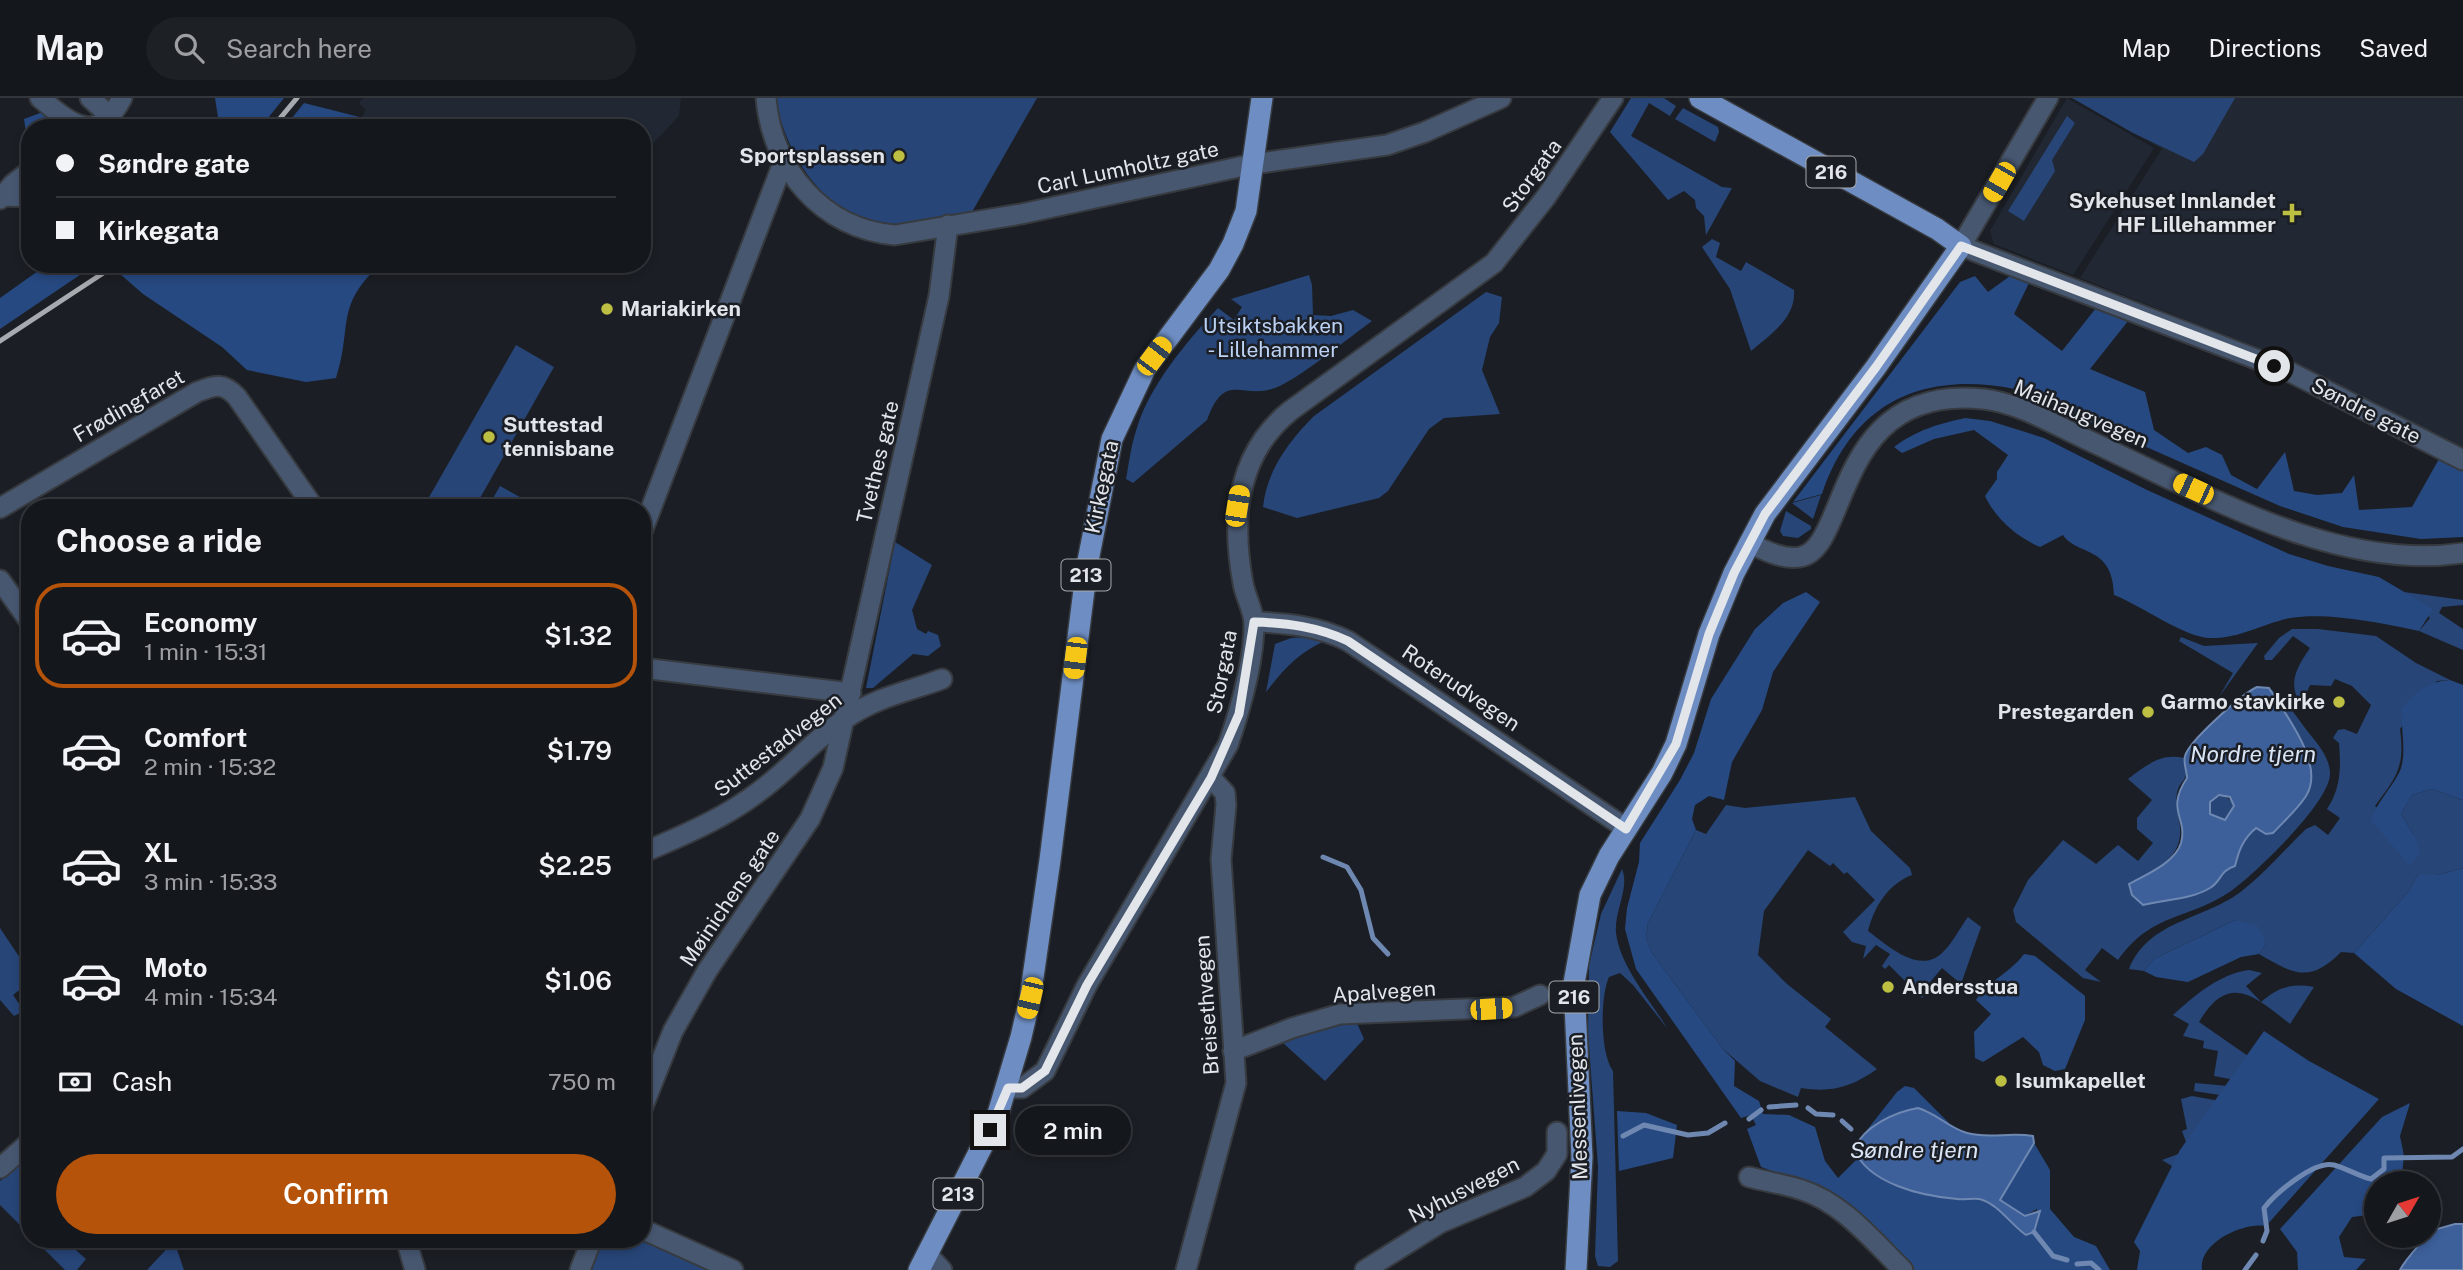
<!DOCTYPE html>
<meta charset="utf-8">
<style>
:root{--surface:#14171c;--page:#1d2025;--text:#f1f3f6;--muted:#9d9fa3;--line:#33363b;--accent:#b45309}
body{margin:0;font-family:"Public Sans",sans-serif;background:var(--page);color:var(--text);height:100vh;display:flex;flex-direction:column;font-size:26px;white-space:nowrap}
*{box-sizing:border-box;margin:0}
p{font-size:23px;color:var(--muted)}
.icon{flex:none;width:38px;height:38px;fill:none;stroke:currentColor;stroke-width:2;stroke-linecap:round;stroke-linejoin:round}
.map{position:relative;flex:1;overflow:hidden}
.drawer{position:absolute;left:21px;top:401px;width:630px;height:749px;display:flex;flex-direction:column;background:var(--surface);border-radius:28px;box-shadow:0 4px 10px #0003,0 0 0 2px var(--line)}
.drawer>*{flex:none}
.guide{position:absolute;left:21px;top:21px;width:630px;height:154px;border-radius:28px;box-shadow:0 4px 10px #0003,0 0 0 2px var(--line);display:grid;align-content:center;height:154px;padding:0 35px;background:var(--surface)}
.needle{width:46px;rotate:51deg}
.tools{position:absolute;left:2364px;top:1073px;display:grid;gap:14px}
.tools a{display:grid;place-items:center;width:77px;height:77px;border-radius:50%;background:var(--surface);box-shadow:0 4px 10px #0003,0 0 0 2px var(--line);font-size:35px}
.end{position:absolute;width:32px;height:32px;margin:-16px;border:9px solid #e2e5e9;background:#111;box-shadow:0 0 0 4px #111}
.from{border-radius:50%}
.bubble{position:absolute;height:49px;border-radius:24px;background:var(--surface);box-shadow:0 4px 10px #0003,0 0 0 2px var(--line);font-size:23px;font-weight:600;line-height:49px;text-align:center}
.car{position:absolute;width:21px;height:42px;margin:-21px -10px;border-radius:9px;box-shadow:0 0 5px 2px #0007;background:linear-gradient(#f5c518 24%,#345 0 40%,#f5c518 0 76%,#345 0 86%,#f5c518 0)}
.guide b{display:flex;align-items:center;gap:24px;height:66px;font-size:26px}
.guide b+b{border-top:2px solid var(--line)}
.guide i{width:18px;height:18px;background:var(--text)}
ul{padding:0;list-style:none}
li{display:flex;align-items:center;gap:21px;height:105px;margin:0 14px 10px;padding:0 21px;border:4px solid transparent;border-radius:28px}
li div{flex:1}
li b{display:block;font-size:26px}
li em{font-style:normal;font-weight:600}
li.current{border-color:var(--accent)}
li>.icon{width:63px;height:63px;stroke-width:1.5}
h2{padding:0 35px;font-size:32px;line-height:84px}
.pay{display:flex;align-items:center;gap:18px;height:77px;padding:0 35px;font-size:26px}
.pay p{margin-inline-start:auto}
.cta{display:flex;gap:14px;margin-top:auto;padding:14px 35px}
.cta a{flex:1;height:80px;border-radius:42px;background:var(--accent);color:#fff;font-size:28px;font-weight:600;line-height:80px;text-align:center}
header{display:flex;align-items:center;gap:42px;box-sizing:border-box;height:98px;padding:0 35px;background:var(--surface);border-bottom:2px solid var(--line)}
header strong{font-size:33px}
nav{display:flex;gap:38px;margin-inline-start:auto;font-size:24px}
.search{width:490px;height:63px;background:var(--page);display:flex;align-items:center;gap:18px;box-sizing:border-box;padding:0 24px;border-radius:38px;color:var(--muted);font-size:26px}
.map>svg:first-child{display:block}
</style>
<header>
<strong>Map</strong>
<div class="search"><svg class="icon" aria-label="search" viewBox="0 0 24 24"><circle cx="10" cy="10" r="6"/><path d="M15 15l6 6"/></svg>Search here</div>
<nav><a>Map</a><a>Directions</a><a>Saved</a></nav>
</header>
<div class="map">
<svg width="2463" height="1172" viewBox="0 0 2463 1172">
<rect width="100%" height="100%" fill="#1b1f25"/>
<!-- built -->
<g fill="#212833">
<path d="M363,0H681L679,18L642,57V30H367L361,20L366,12L359,5Z"/>
<path d="M2067,0L2154,50L2073,177L1994,146L1990,133Z"/>
<path d="M2075,0H2463V352L2274,256L2080,180L2162,51Z"/>
</g>
<!-- green -->
<g fill="#274577">
<path d="M775,0H1037L972,114C948,119 921,126 897,126C828,126 787,60 775,0Z"/>
<path d="M1631,0H1664L1676,8L1670,18L1649,5L1631,38L1722,89L1732,90L1706,137L1704,118L1696,110L1695,102L1684,93L1668,102L1610,34Z"/>
<path d="M2072,0H2235L2203,56L2194,64L2133,35Z"/>
<path d="M1683,10L1718,29L1719,34L1715,44L1675,21Z"/>
<path d="M2067,18L2075,25L2052,62L2055,73L2024,123L2008,113Z"/>
<path d="M1712,141L1720,145L1716,159L1741,173L1746,164L1794,192C1796,220 1771,236 1751,253L1730,191L1702,149Z"/>
<path d="M1309,177L1312,187L1313,217L1331,218L1353,212L1372,223C1348,240 1299,281 1275,290C1242,302 1225,272 1207,322L1133,385L1126,381C1129,365 1131,348 1136,333C1148,289 1188,242 1218,210L1234,222L1242,209L1231,201Z"/>
<path d="M1486,194L1502,199L1499,225L1490,239L1482,272L1500,316L1444,320L1429,331L1388,393L1379,400L1297,420L1263,409C1267,372 1289,343 1314,318Z"/>
<path d="M516,247L554,269L475,409H427L424,408Z"/>
<path d="M500,388L538,409H488Z"/>
<path d="M1821,397L1813,421L1792,405Z"/>
<path d="M1786,413L1811,428V431L1798,440L1783,438L1780,433Z"/>
<path d="M895,444L932,467L912,512L917,531L926,536L928,533L938,537L941,548L928,558L913,556L873,590H866Z"/>
<path d="M2404,494L2463,502V507L2442,509L2439,515L2463,531V552L2419,533L2430,520Z"/>
<path d="M2292,531H2318L2376,538L2416,565L2450,582L2437,583L2400,631C2405,669 2397,678 2375,708L2414,737L2401,716L2412,697L2432,691L2463,702V770L2438,777H2418L2408,794L2354,855L2341,854C2309,886 2294,876 2259,856L2266,846L2235,822L2154,861L2144,873L2129,871C2149,821 2206,822 2243,792C2266,774 2285,751 2306,731L2315,727L2328,737L2340,720L2327,711C2341,690 2341,669 2339,645L2333,640L2338,632L2344,631L2357,636L2371,607L2352,588L2335,581L2331,588L2310,587L2303,603L2306,613C2286,590 2294,573 2310,550L2293,538L2272,562H2265L2264,558L2279,540Z"/>
<path d="M1308,539L1325,543C1299,554 1283,572 1266,594L1275,546L1291,540Z"/>
<path d="M2181,539L2204,548L2258,545L2219,599L2233,575L2179,543Z"/>
<path d="M2269,590C2284,600 2294,615 2305,630C2315,643 2330,658 2330,676C2330,704 2255,776 2231,793C2189,822 2152,814 2118,862L2102,850L2085,872L2101,884L2083,880L2016,824L2013,812L2028,782L2063,742L2096,766L2118,747L2138,763L2153,745L2137,731V720L2152,702L2128,681C2147,667 2160,655 2184,660C2190,688 2181,677 2177,695C2175,705 2179,719 2180,729C2183,761 2154,772 2129,786L2132,797L2143,807C2165,800 2190,801 2210,789C2221,783 2220,773 2235,768C2239,752 2244,741 2255,730L2273,734L2308,696L2303,645Z"/>
<circle cx="2221" cy="710" r="12"/>
<path d="M1855,699L1871,733L1910,770L1912,777C1888,786 1874,809 1868,833C1887,847 1919,877 1942,855C1952,846 1960,830 1968,819L1981,829L1961,886L1942,870L1926,889L1929,893L1922,900L1889,867L1885,871L1882,868L1890,856L1876,847L1863,861L1866,848L1852,844L1843,834L1875,802L1847,774L1844,776L1833,765L1830,768L1808,752L1764,813L1758,857L1787,886L1831,921L1825,929L1877,971C1852,989 1831,995 1801,990L1798,999L1760,983L1723,951L1652,855L1646,840L1648,825L1696,732L1706,736L1726,707L1745,710Z"/>
<path d="M1622,771C1630,790 1614,813 1616,835C1620,868 1650,902 1667,930L1633,887L1620,875L1609,879C1600,899 1600,955 1613,973L1618,1163L1610,1169L1598,1168L1595,1158L1598,1069L1588,935L1589,867L1601,816Z"/>
<path d="M0,830L20,860L30,852V884L13,897L24,913L14,918L0,902Z"/>
<path d="M2249,872L2262,875L2246,888L2261,904C2279,889 2291,885 2314,889L2290,926C2254,897 2228,874 2199,924L2261,967L2239,1000L2194,993L2195,985L2228,988L2230,981L2214,978L2218,953L2203,950L2204,943L2183,938L2189,926L2173,917C2194,898 2219,876 2249,872Z"/>
<path d="M1356,923L1364,941L1325,983L1282,944L1325,926Z"/>
<path d="M2192,998L2237,1006L2190,1079L2162,1062L2189,1052L2182,1033L2187,1031L2181,1001Z"/>
<path d="M30,1057V1137L0,1107V1083Z"/>
<path d="M34,1141H73L69,1146L86,1161L77,1172H65Z"/>
<path d="M603,1141H642L715,1172H589Z"/>
<path d="M174,1143L184,1172H147Z"/>
</g>
<!-- forest -->
<g fill="#274981">
<path d="M215,0H284L260,30H206L218,19Z"/>
<path d="M304,5L403,30H284Z"/>
<path d="M43,14L62,30H30V62L24,21Z"/>
<path d="M48,166H96L0,231V200Z"/>
<path d="M131,166H381C334,208 353,228 336,280L306,284L247,272L222,249L143,196L119,175Z"/>
<path d="M1975,178L1988,194L2010,178L2029,185L2014,216L2062,253L2096,210L2128,223L2090,271L2145,294L2154,332L2188,355L2206,349L2222,357L2231,377L2257,391L2285,354L2294,393L2317,397L2342,395L2354,377L2359,412L2412,409L2439,361L2463,372V439L2421,441L2343,429L2280,408L2015,291C1923,273 1853,304 1822,396L1793,404L1960,184Z"/>
<path d="M1965,320L1990,323L2044,340L2147,392L2289,456L2328,468L2379,479L2433,511L2419,533C2382,525 2328,514 2290,520C2264,525 2241,540 2212,540C2186,541 2141,507 2114,497C2113,447 2077,458 2063,437L2040,449C2017,439 1996,421 1985,398L1997,381V374L2008,357L1974,332L1934,341L1902,355L1894,349C1917,332 1938,326 1965,320Z"/>
<path d="M1806,494L1820,504L1773,574L1762,612L1732,664L1724,702L1709,698L1695,707L1692,721L1696,732L1648,825L1646,840L1652,855L1723,951L1735,963L1734,988L1759,1003L1763,1016L1789,1017L1815,1029L1825,1063L1838,1080L1858,1060C1881,1087 1918,1096 1952,1101C1960,1102 1971,1099 1979,1102C2004,1108 2009,1131 2034,1134L2038,1124L2037,1111L2025,1118L2000,1103L2034,1045L2050,1072V1111L2074,1139L2096,1148L2110,1172H1912L1824,1091L1761,1069L1747,1031L1756,1027L1751,1017L1741,1020L1636,871L1625,831L1627,810L1639,764L1640,745L1680,682L1694,655L1711,601L1755,531L1783,505Z"/>
<path d="M2450,582L2463,587V702L2432,691L2412,697L2401,716L2414,737L2420,755L2410,768L2371,722C2377,704 2390,692 2399,675C2408,657 2400,630 2402,610C2416,593 2428,584 2450,582Z"/>
<path d="M2463,770V928L2396,891L2354,855L2408,794L2418,777H2438Z"/>
<path d="M2235,822L2258,828L2266,846L2259,856L2241,859L2188,884L2156,879L2144,873L2154,861Z"/>
<path d="M2024,856L2035,858L2085,898V922L2065,971L2055,973L2043,967L2039,954L2023,939L1983,964L1975,960L1974,934L1991,916L1976,902C1988,883 2010,875 2024,856Z"/>
<path d="M2264,933L2309,963L2379,1001L2266,1128C2243,1124 2198,1145 2202,1172H2137L2140,1153L2134,1144L2180,1052Z"/>
<path d="M1905,988L1914,990L1950,1026L1941,1023L1927,1012L1882,1024L1863,1037L1897,994Z"/>
<path d="M2410,1005L2400,1038L2404,1058L2401,1085H2376V1116L2352,1119L2339,1139L2344,1159L2366,1161L2356,1172H2298L2297,1154L2280,1131L2382,1019Z"/>
<path d="M1617,1013L1646,1015L1677,1027L1673,1060L1619,1073Z"/>
</g>
<!-- water -->
<g fill="#3d609b" stroke="#6e88b2" stroke-width="2" fill-rule="evenodd">
<path d="M2257,589L2269,590C2285,616 2326,667 2306,698C2297,712 2284,723 2273,735L2266,736L2256,730C2243,741 2239,752 2235,768C2219,773 2222,783 2210,790C2190,802 2165,801 2143,807L2132,797L2129,786C2145,777 2175,765 2181,745C2188,719 2165,713 2187,680C2187,674 2183,664 2185,658C2189,643 2242,596 2257,589ZM2219,697L2230,699L2234,708L2225,722L2210,716V704Z"/>
<path d="M1918,1010C1936,1015 1949,1030 1967,1035C1988,1041 2010,1034 2033,1038L2034,1045L2000,1102L2025,1118L2040,1113L2034,1134L2026,1137C2010,1126 1999,1106 1979,1101C1972,1100 1964,1102 1957,1101C1922,1098 1868,1086 1854,1051C1864,1028 1895,1014 1918,1010Z"/>
<path d="M2455,1126H2463V1172H2400C2408,1157 2427,1140 2430,1133Z"/>
</g>
<g fill="none" stroke-linecap="round" stroke-linejoin="round">
<!-- stream -->
<g stroke="#6e88b2" stroke-width="5">
<path d="M1323,759L1347,769L1361,792L1373,840L1388,856"/>
<path d="M1769,1009L1796,1007"/>
<path d="M1808,1010L1816,1016L1833,1017"/>
<path d="M1749,1021L1761,1012"/>
<path d="M1842,1023L1851,1031"/>
<path d="M1623,1038L1644,1027L1688,1037L1708,1035L1725,1025"/>
<path d="M2034,1134L2053,1158L2067,1162"/>
<path d="M2263,1143L2267,1133L2264,1110C2275,1096 2314,1062 2334,1067C2346,1070 2358,1078 2371,1081L2384,1071V1060L2452,1059L2463,1051"/>
<path d="M2077,1166L2091,1165L2099,1172"/>
<path d="M2245,1172L2256,1157"/>
</g>
<!-- minor casing -->
<g stroke="#373b40" stroke-width="23">
<g id="minor">
<path d="M40,0C72,27 97,48 122,0"/>
<path d="M90,0L110,18"/>
<path d="M766,0C772,71 822,131 895,137L1021,116L1253,66L1387,47L1425,34L1501,0"/>
<path d="M2048,0L1961,148L2290,274L2463,362"/>
<path d="M4,98L30,99"/>
<path d="M0,101L13,86L30,73"/>
<path d="M0,410L197,294C215,287 223,284 237,299L314,410"/>
<path d="M642,434L783,65"/>
<path d="M1749,445C1764,452 1783,462 1800,459C1850,451 1832,285 1983,301C2021,305 2058,329 2092,344C2203,395 2336,474 2463,455"/>
<path d="M0,482L30,524"/>
<path d="M1254,524C1287,525 1318,528 1348,543L1627,731"/>
<path d="M642,570L851,595"/>
<path d="M642,755C684,737 725,720 761,692C791,670 816,639 848,619C877,599 910,593 942,581"/>
<path d="M1233,953L1292,930L1340,916L1514,909L1540,897"/>
<path d="M1008,990H1022L1045,973L1087,887L1228,647C1240,612 1254,564 1254,526C1254,513 1245,498 1243,485C1231,421 1237,356 1290,313L1494,165L1546,99L1613,0"/>
<path d="M642,1011L673,933L707,873L810,721L833,670L939,198L948,127"/>
<path d="M0,1070L30,1044"/>
<path d="M1749,1079C1767,1084 1785,1086 1802,1092C1843,1105 1873,1143 1903,1172"/>
<path d="M642,1131L733,1172"/>
<path d="M406,1141L415,1172"/>
<path d="M927,1156L942,1172"/>
<path d="M580,1172L592,1141"/>
<path d="M1186,1172L1236,985L1221,761L1226,707L1225,695L1211,680"/>
<path d="M1365,1172L1440,1125L1525,1089L1546,1073L1557,1056V1034"/>
</g>
</g>
<!-- major casing -->
<g stroke="#373b40" stroke-width="24">
<g id="major">
<path d="M919,1172L997,1019L1021,939L1030,900L1050,762L1087,468L1112,341L1145,271L1219,172L1233,146L1246,113L1262,0"/>
<path d="M1576,1172L1582,1059L1574,885L1590,797L1609,758L1662,675L1676,646L1709,536L1734,475L1765,416L1876,269L1961,148L1937,131L1700,0"/>
</g>
</g>
<!-- minor -->
<use href="#minor" stroke="#475770" stroke-width="19"/>
<!-- major -->
<use href="#major" stroke="#6e8ec3" stroke-width="21"/>
<!-- rail -->
<g stroke="#a7aaaf" stroke-width="5">
<path d="M272,30L297,0"/>
<path d="M0,243L117,166"/>
</g>
</g>
<g fill="none" stroke-linecap="round" stroke-linejoin="round">
<!-- route -->
<path stroke="#e2e5e9" stroke-width="9" d="M990,1032L1008,990H1022L1045,973L1087,887L1211,680L1239,616L1254,524C1288,525 1318,529 1348,543L1626,731L1676,646L1709,536L1734,475L1765,416L1876,269L1961,148L2274,268"/>
</g>
<!-- markers -->
<g fill="#bdbf43" stroke="#1b1f25" stroke-width="2.5">
<circle cx="899" cy="58" r="7"/>
<path d="M2288.5 104.5h7v7h7v7h-7v7h-7v-7h-7v-7h7z"/>
<circle cx="607" cy="211" r="7"/>
<circle cx="489" cy="339" r="7"/>
<circle cx="2339" cy="604" r="7"/>
<circle cx="2148" cy="614" r="7"/>
<circle cx="1888" cy="889" r="7"/>
<circle cx="2001" cy="983" r="7"/>
</g>
<g text-anchor="middle" stroke-width="5" stroke-linejoin="round" paint-order="stroke">
<!-- shield labels -->
<g fill="#1b1f25" stroke="#a6aaae" stroke-width="2">
<rect x="1806.5" y="58.5" width="49" height="31" rx="5"/>
<rect x="1061.5" y="461.5" width="49" height="31" rx="5"/>
<rect x="1549.5" y="883.5" width="49" height="31" rx="5"/>
<rect x="933.5" y="1080.5" width="49" height="31" rx="5"/>
</g>
<g font-size="19" font-weight="bold" fill="#e2e5e9">
<text x="1831" y="81">216</text>
<text x="1086" y="484">213</text>
<text x="1574" y="906">216</text>
<text x="958" y="1103">213</text>
</g>
<!-- poi labels -->
<g font-size="21" font-weight="bold" fill="#e2e5e9" stroke="#1b1f25" text-anchor="end">
<text x="885" y="65">Sportsplassen</text>
<text x="2276" y="110">Sykehuset Innlandet<tspan x="2276" dy="24">HF Lillehammer</tspan></text>
<text x="621" y="218" text-anchor="start">Mariakirken</text>
<text x="503" y="334" text-anchor="start">Suttestad<tspan x="503" dy="24">tennisbane</tspan></text>
<text x="2325" y="611">Garmo stavkirke</text>
<text x="2134" y="621">Prestegarden</text>
<text x="1902" y="896" text-anchor="start">Andersstua</text>
<text x="2015" y="990" text-anchor="start">Isumkapellet</text>
</g>
<!-- street labels -->
<g font-size="21" fill="#e2e5e9" stroke="#1b1f25">
<text transform="translate(1128 70) rotate(-12)" y="7">Carl Lumholtz gate</text>
<text transform="translate(1532 78) rotate(-54)" y="7">Storgata</text>
<text transform="translate(129 308) rotate(-30)" y="7">Frødingfaret</text>
<text transform="translate(2366 313) rotate(27)" y="7">Søndre gate</text>
<text transform="translate(2081 316) rotate(23)" y="7">Maihaugvegen</text>
<text transform="translate(878 364) rotate(-77)" y="7">Tvethes gate</text>
<text transform="translate(1102 389) rotate(-78)" y="7">Kirkegata</text>
<text transform="translate(1222 574) rotate(-79)" y="7">Storgata</text>
<text transform="translate(1461 590) rotate(34)" y="7">Roterudvegen</text>
<text transform="translate(778 647) rotate(-38)" y="7">Suttestadvegen</text>
<text transform="translate(730 800) rotate(-56)" y="7">Møinichens gate</text>
<text transform="translate(1384 894) rotate(-4)" y="7">Apalvegen</text>
<text transform="translate(1207 907) rotate(-94)" y="7">Breisethvegen</text>
<text transform="translate(1578 1009) rotate(-92)" y="7">Messenlivegen</text>
<text transform="translate(1464 1092) rotate(-27)" y="7">Nyhusvegen</text>
</g>
<!-- park labels -->
<g font-size="21" fill="#bcd1f3" stroke="#1b1f25">
<text x="1273" y="235">Utsiktsbakken<tspan x="1273" dy="24">- Lillehammer</tspan></text>
</g>
<!-- water labels -->
<g font-size="23" font-style="italic" fill="#d9e4f5" stroke="#1b1f25">
<text x="2253" y="664">Nordre tjern</text>
<text x="1914" y="1060">Søndre tjern</text>
</g>
</g>
</svg>
<div class="tools">
<a><svg class="needle" viewBox="-14 -14 28 28"><path d="M0-13l5 13h-10z" fill="#e53935"/><path d="M0 13l5-13h-10z" fill="#9d9fa3"/></svg></a>
</div>
<i class="end from" style="left:2274px;top:268px"></i>
<i class="end" style="left:990px;top:1032px"></i>
<div class="bubble" style="left:1015px;top:1008px;width:116px">2 min</div>
<i class="car" style="left:1999px;top:84px;rotate:210deg"></i>
<i class="car" style="left:1154px;top:258px;rotate:37deg"></i>
<i class="car" style="left:2193px;top:391px;rotate:295deg"></i>
<i class="car" style="left:1237px;top:408px;rotate:9deg"></i>
<i class="car" style="left:1075px;top:560px;rotate:187deg"></i>
<i class="car" style="left:1030px;top:900px;rotate:193deg"></i>
<i class="car" style="left:1491px;top:911px;rotate:86deg"></i>
<div class="guide">
<b><i class="from"></i>Søndre gate</b>
<b><i></i>Kirkegata</b>
</div>
<section class="drawer">
<h2>Choose a ride</h2>
<ul>
<li class="current"><svg class="icon" aria-label="car" viewBox="0 0 24 24"><path d="M5 17H2v-5l4-1 3-4h7l3 4 3 1v5h-3M9 17h6M6 11h13"/><circle cx="7" cy="17" r="2"/><circle cx="17" cy="17" r="2"/></svg><div><b>Economy</b><p>1 min · 15:31</p></div><em>$1.32</em></li>
<li><svg class="icon" aria-label="car" viewBox="0 0 24 24"><path d="M5 17H2v-5l4-1 3-4h7l3 4 3 1v5h-3M9 17h6M6 11h13"/><circle cx="7" cy="17" r="2"/><circle cx="17" cy="17" r="2"/></svg><div><b>Comfort</b><p>2 min · 15:32</p></div><em>$1.79</em></li>
<li><svg class="icon" aria-label="car" viewBox="0 0 24 24"><path d="M5 17H2v-5l4-1 3-4h7l3 4 3 1v5h-3M9 17h6M6 11h13"/><circle cx="7" cy="17" r="2"/><circle cx="17" cy="17" r="2"/></svg><div><b>XL</b><p>3 min · 15:33</p></div><em>$2.25</em></li>
<li><svg class="icon" aria-label="car" viewBox="0 0 24 24"><path d="M5 17H2v-5l4-1 3-4h7l3 4 3 1v5h-3M9 17h6M6 11h13"/><circle cx="7" cy="17" r="2"/><circle cx="17" cy="17" r="2"/></svg><div><b>Moto</b><p>4 min · 15:34</p></div><em>$1.06</em></li>
</ul>
<div class="pay"><svg class="icon" aria-label="cash" viewBox="0 0 24 24"><path d="M3 7h18v10H3z"/><circle cx="12" cy="12" r="2"/></svg>Cash<p>750 m</p></div>
<div class="cta"><a>Confirm</a></div>
</section>
</div>
